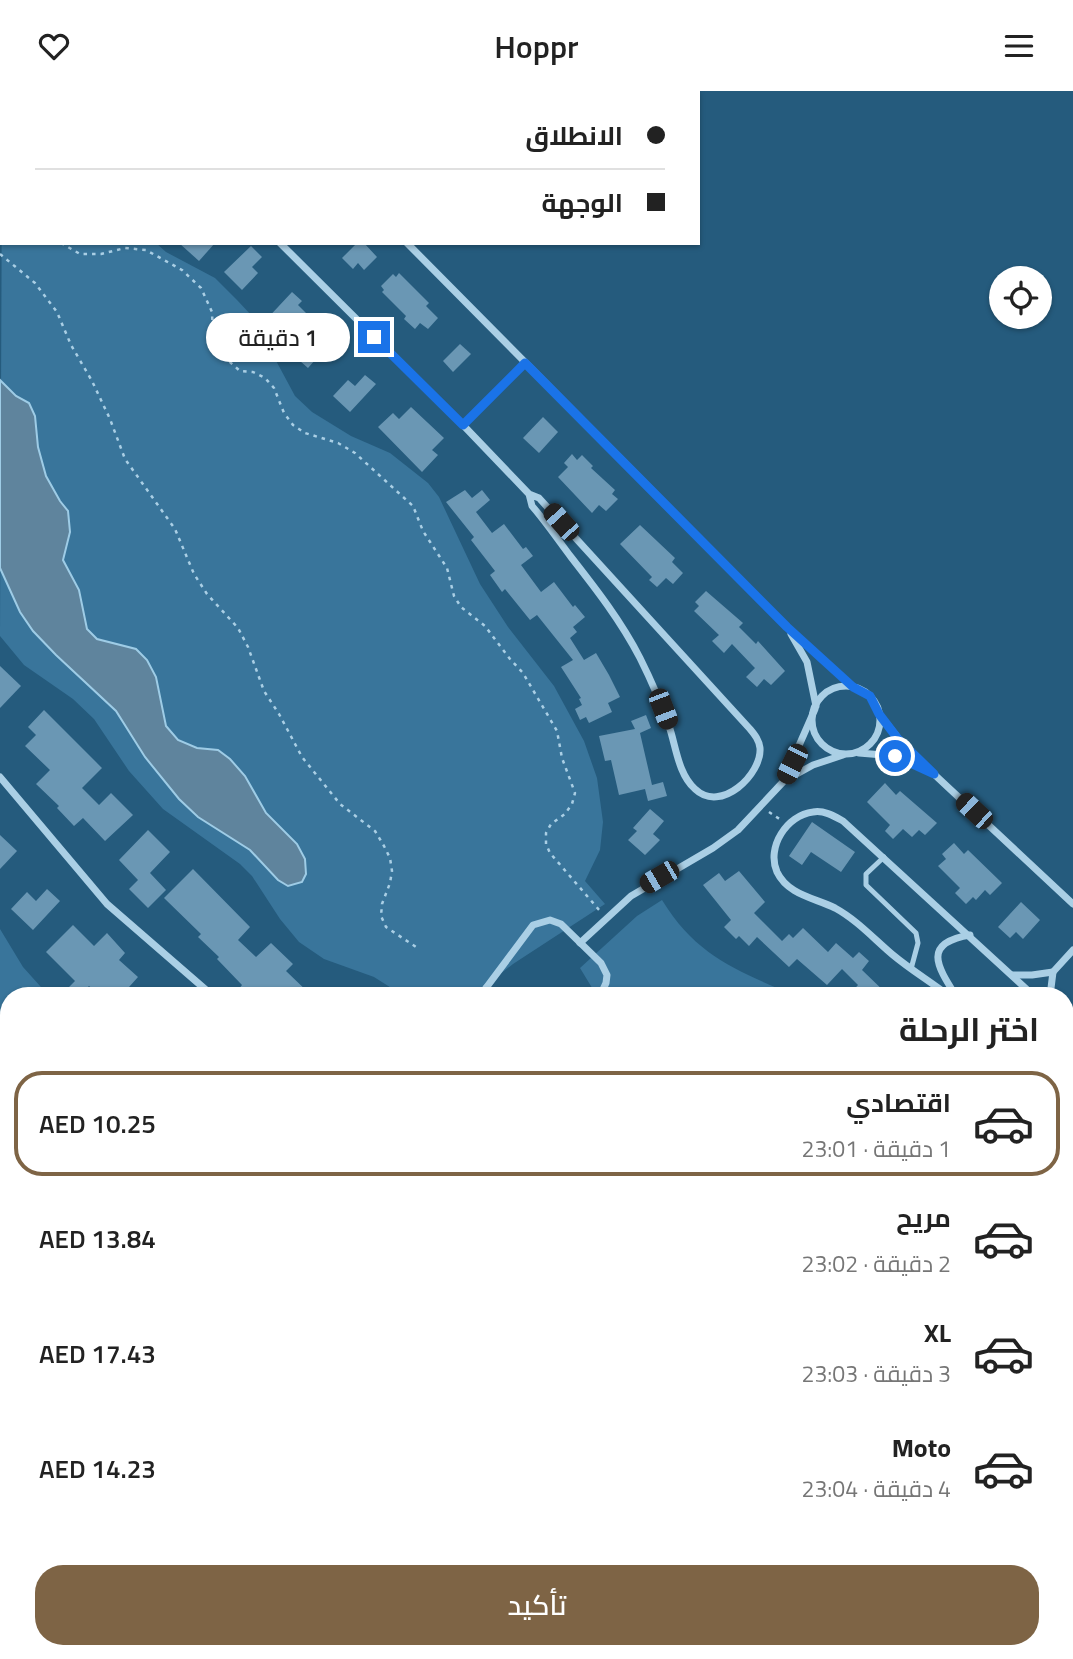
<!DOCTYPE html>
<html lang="ar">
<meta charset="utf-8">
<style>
:root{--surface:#fff;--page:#f2f2f2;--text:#222;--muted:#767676;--line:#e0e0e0;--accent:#7e6445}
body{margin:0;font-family:"Titillium Web",Cairo,sans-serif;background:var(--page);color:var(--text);direction:rtl;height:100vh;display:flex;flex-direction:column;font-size:26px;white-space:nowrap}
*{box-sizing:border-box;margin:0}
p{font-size:23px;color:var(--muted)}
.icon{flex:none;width:38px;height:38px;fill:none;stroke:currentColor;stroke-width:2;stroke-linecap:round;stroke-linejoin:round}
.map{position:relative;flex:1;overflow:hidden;direction:ltr}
.panel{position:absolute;left:0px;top:896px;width:1074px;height:672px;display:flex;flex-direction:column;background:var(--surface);border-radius:28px 28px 0 0;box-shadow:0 2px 5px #0004;direction:rtl}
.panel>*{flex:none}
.hud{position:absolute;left:0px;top:0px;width:700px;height:154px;box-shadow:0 2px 5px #0004;direction:rtl;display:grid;align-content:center;height:154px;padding:0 35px;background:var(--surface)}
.fabs{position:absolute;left:989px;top:175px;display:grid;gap:14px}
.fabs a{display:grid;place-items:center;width:63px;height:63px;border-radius:50%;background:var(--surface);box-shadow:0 2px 5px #0004;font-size:35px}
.end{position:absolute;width:32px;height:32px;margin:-16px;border:9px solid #1a73e8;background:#fff;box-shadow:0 0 0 4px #fff}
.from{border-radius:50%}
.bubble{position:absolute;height:49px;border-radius:24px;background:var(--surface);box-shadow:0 2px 5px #0004;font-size:23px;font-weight:600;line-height:49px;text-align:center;direction:rtl}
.car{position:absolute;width:21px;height:42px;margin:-21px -10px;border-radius:9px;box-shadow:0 0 5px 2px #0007;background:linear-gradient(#222 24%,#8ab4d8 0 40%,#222 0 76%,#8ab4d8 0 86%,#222 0)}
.hud b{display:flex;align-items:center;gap:24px;height:66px;font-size:26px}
.hud b+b{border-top:2px solid var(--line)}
.hud i{width:18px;height:18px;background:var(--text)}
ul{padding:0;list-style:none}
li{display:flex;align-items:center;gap:21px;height:105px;margin:0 14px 10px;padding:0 21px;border:4px solid transparent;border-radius:28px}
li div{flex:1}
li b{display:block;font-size:26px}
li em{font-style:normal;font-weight:600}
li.on{border-color:var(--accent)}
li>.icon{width:63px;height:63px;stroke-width:1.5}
h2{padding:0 35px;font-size:32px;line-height:84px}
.action{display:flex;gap:14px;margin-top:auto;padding:14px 35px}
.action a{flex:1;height:80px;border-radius:28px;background:var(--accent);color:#fff;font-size:28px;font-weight:600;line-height:80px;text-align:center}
header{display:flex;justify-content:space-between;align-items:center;height:91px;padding:0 35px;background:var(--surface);font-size:32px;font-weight:600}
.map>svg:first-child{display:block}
</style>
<header><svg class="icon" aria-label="menu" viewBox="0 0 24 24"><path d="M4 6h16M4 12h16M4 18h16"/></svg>Hoppr<svg class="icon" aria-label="heart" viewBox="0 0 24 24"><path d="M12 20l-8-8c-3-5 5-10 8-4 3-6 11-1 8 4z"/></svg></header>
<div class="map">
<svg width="1073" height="1568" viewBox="0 0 1073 1568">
<rect width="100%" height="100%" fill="#255b7d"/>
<!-- green -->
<g fill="#39759b">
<path d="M2,68V152H156L166,161L215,187L237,209L252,225L295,305L312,321L351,345L390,362L428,392L439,406L480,493L508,536L554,595L584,650L597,687L603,731L600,759L585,790L605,813L513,873L472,905H404L374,886L324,868L299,851L280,828L252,785L240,773L163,718L129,680L94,628L73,608L24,574L0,545Z"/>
<path d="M662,809C697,866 737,879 795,905H597L580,877L637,825Z"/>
<path d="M0,838L23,876L49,905H9V1313L0,1308Z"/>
<path d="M1066,1121L1073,1125V1515L1066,1517Z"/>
<path d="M89,1559H555L567,1568H92Z"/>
</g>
<!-- water -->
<g fill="#5f849d" stroke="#9ecce6" stroke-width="2">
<path d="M0,289L16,305L29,312L35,325L38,356L46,385L60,410L68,420L70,441L63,469L79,499L87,538L97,548L136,558L147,569L156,586L166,635L178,649L197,657L218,659L230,668L245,685L266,722L297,753L305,768L306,783L302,791L288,795L278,789L250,759L198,726L179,708L145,666L116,620L56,564L33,540L20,521L0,477Z"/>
<path d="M108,1559H204L224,1565L226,1568H113Z"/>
</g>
<!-- building -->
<g fill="#6a97b4">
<path d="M179,152H215L199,170Z"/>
<path d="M357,152H364L377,166L364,179L358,172L353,178L342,167Z"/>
<path d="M251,155L262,166L252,176L258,182L242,199L224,181Z"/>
<path d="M399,182L429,212L426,215L438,227L428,238L420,232L415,238L404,228L406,225L382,201L384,199L381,195L393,183L396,186Z"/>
<path d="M292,201L302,210L298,214L306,222L305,224L329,245L318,257L322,261L308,277L292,263L294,260L264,231Z"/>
<path d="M460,253L471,263L453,281L443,270Z"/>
<path d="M365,284L376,293L350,321L333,305L348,289L355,295Z"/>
<path d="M411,316L444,347L432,359L438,364L422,381L378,336L393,322L399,328Z"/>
<path d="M543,326L558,341L539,362L523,347Z"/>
<path d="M572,363L577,369L582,364L593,375L591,377L615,399L612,403L618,408L606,420L599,414L592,422L558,386L568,376L564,372Z"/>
<path d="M465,399L472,407L482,399L490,409L476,421L492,442L504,433L523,458L526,456L533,465L521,474L541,501L554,491L573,516L575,514L585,526L573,536L577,541L570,547L584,569L596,562L609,584L620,606L608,612L612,621L589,632L586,626L580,629L575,618L582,614L579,608L581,607L561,576L573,569L537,524L530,529L505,498L502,501L490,484L495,480L471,449L474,446L446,411Z"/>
<path d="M640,434L675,467L672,471L683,482L673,493L666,487L657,496L649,489L652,486L620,453Z"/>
<path d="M706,500L743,532L739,536L756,553L758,550L785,580L771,594L764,588L757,596L746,586L755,577L752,574L732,553L724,562L712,550L719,544L694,520L699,515L695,511Z"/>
<path d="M0,575L21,595L0,617Z"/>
<path d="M44,619L102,677L82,697L99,714L111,702L133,724L105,750L83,727L74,735L57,717L59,715L36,693L50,679L25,655L36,644L28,636Z"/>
<path d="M646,624L651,637L640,642L652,694L663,691L667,705L648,710L645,698L619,704L611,669L605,670L599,645L635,638L631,630Z"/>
<path d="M885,692L896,704L900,700L937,732L925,744L919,739L912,746L903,738L893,748L885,740L890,734L867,711Z"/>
<path d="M650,718L664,730L653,743L660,749L645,764L628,749L637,740L633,737Z"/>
<path d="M812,731L855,761L841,781L811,761L802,774L789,765Z"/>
<path d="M148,739L170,761L150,782L166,799L148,817L129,798L138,789L119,769Z"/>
<path d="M0,744L17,760L0,778Z"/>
<path d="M954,752L964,763L968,759L1002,792L990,804L985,799L976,809L973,806L966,813L955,802L960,797L938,775L946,768L942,763Z"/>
<path d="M193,778L250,836L238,849L256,866L271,852L293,873L286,880L312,905H243L238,899L242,894L217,868L219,866L198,846L201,843L164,807Z"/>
<path d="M739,780L765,811L754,822L782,850L789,843L793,847L803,837L828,861L836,852L853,867L859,861L869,870L862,879L889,905H848L858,894L842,878L827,894L797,868L789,876L757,846L749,855L739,845L736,848L724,836L731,829L703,794L719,782L725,790Z"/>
<path d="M47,798L60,810L33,839L11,818L27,801L36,810Z"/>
<path d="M1021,811L1040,829L1023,848L1016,841L1010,847L998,836Z"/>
<path d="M73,834L94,855L107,842L125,862L119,869L138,886L121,905H100L89,895L79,905L69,896L75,890L46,861Z"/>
</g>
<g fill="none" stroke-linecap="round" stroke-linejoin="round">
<!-- path -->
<g stroke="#aacfe5" stroke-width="2.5" stroke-dasharray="3.5 5" stroke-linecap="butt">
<path d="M0,104H2"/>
<path d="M61,152L80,163H101L125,157L146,159L182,179L201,197L212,221L213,247L222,264L240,280L253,281L265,287L274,297L284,322L293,334L305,342L338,352L355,362L413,415L423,440L447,477L454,505L461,516L485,535L510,568L523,582L557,640L562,667L575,702L572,713L565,723L551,733L546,742V753L550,762L600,820"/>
<path d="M0,163L35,192L57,221L71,254L92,290L110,328L125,368L175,438L194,483L207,503L238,537L248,556L264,600L279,623L302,666L340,713L375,740L384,755L390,767L392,780L390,792L382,813L381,825L386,836L416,856"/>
<path d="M769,721L781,729"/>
<path d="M0,921L9,924"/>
<path d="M0,1199L9,1200"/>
<path d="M309,1559L315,1568"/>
<path d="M503,1559L505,1568"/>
<path d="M986,1568L987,1559"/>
</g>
<!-- service -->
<path stroke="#aacfe5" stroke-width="5" d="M884,766L866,783V794L916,842L918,852L911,878"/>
<!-- minor -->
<g stroke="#aacfe5" stroke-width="7">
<path d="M97,0L101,2"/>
<path d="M254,0L256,2"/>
<path d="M280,152L463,334L529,403L539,407L750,638C755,644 759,649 760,657C762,683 721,723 695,698C678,683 676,655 669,635C661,612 651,589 640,567C621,530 596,498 571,466C558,449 546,431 532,415L529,403"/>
<path d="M407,152L787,536L853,596"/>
<path d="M463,334L525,272"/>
<path d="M791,543L807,571L816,615"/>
<circle cx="846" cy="629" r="34"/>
<path d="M879,623L906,657L1073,813"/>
<path d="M859,662L895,665L924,678"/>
<path d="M0,686L107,813L213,905"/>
<path d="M784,690L813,674L843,664"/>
<path d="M580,852L631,805L713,757L738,739L783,691L815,618"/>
<path d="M1012,884H1032L1053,881"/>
<path d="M486,897L498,905"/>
<path d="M480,905L533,834L550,829L561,833L601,872L607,884L606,892L600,905"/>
<path d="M949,905C931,891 911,879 893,864C874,848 857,829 835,817C815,807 788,804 777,781C766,756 787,724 813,721C824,719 834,725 843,730L1034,905"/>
<path d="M956,905C937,875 922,852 970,844"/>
<path d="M1050,905L1053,881L1073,859"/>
<path d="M1066,934L1073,940"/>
<path d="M1066,995L1073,993"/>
<path d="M1066,1005L1073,1009"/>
<path d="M0,1427L9,1424"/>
<path d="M0,1542L8,1568"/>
<path d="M756,1559L769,1568"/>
</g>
</g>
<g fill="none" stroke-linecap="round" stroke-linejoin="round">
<!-- route -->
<path stroke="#1a73e8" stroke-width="9" d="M374,246L463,334L525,272L787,536L853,596L870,605L879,623L898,648L934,683L895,665"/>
</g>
</svg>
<div class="fabs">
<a><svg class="icon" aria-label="locate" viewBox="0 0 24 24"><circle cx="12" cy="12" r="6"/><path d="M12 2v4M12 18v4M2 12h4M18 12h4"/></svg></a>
</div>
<i class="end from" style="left:895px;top:665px"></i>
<i class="end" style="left:374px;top:246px"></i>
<div class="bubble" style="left:206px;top:222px;width:144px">1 دقيقة</div>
<i class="car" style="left:561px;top:431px;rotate:318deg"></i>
<i class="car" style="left:663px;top:618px;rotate:159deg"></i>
<i class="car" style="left:792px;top:673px;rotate:206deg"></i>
<i class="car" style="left:974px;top:720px;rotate:313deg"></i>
<i class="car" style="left:659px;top:786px;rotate:240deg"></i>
<div class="hud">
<b><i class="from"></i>الانطلاق</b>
<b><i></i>الوجهة</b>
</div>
<section class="panel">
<h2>اختر الرحلة</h2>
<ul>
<li class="on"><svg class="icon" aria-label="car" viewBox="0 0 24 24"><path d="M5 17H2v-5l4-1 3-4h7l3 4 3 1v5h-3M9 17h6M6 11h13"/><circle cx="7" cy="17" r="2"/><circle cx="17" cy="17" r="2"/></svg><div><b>اقتصادي</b><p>1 دقيقة · 23:01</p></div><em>AED 10.25</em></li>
<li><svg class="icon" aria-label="car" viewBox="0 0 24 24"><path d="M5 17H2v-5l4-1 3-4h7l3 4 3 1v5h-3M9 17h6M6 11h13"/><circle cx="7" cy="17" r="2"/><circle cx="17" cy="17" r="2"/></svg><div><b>مريح</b><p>2 دقيقة · 23:02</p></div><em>AED 13.84</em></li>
<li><svg class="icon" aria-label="car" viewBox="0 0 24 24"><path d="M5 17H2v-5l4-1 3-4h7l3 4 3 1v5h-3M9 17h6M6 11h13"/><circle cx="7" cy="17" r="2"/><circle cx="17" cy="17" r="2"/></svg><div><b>XL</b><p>3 دقيقة · 23:03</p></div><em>AED 17.43</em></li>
<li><svg class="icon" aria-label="car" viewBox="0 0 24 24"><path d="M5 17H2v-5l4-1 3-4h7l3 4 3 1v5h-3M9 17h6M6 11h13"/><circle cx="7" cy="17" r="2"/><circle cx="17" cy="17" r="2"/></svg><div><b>Moto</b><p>4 دقيقة · 23:04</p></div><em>AED 14.23</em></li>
</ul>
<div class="action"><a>تأكيد</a></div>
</section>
</div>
